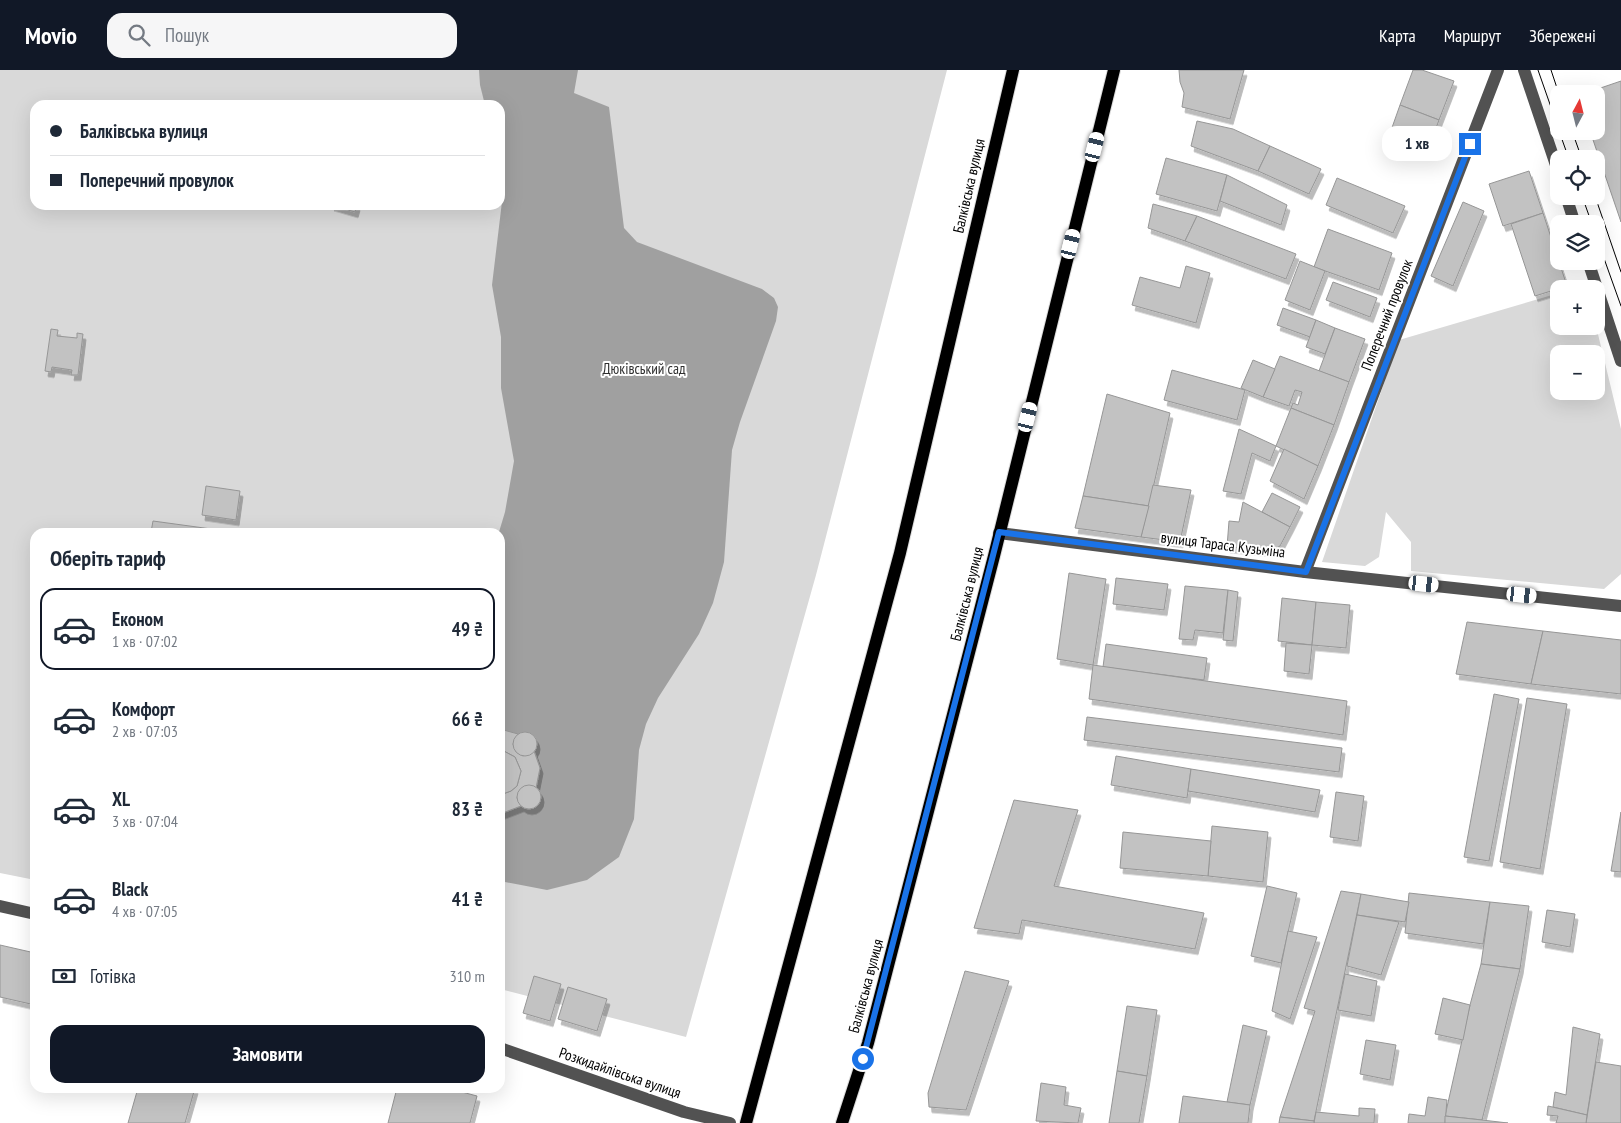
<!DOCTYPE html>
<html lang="uk">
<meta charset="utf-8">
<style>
:root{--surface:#fff;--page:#f6f6f7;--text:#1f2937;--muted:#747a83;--line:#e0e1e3;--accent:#111827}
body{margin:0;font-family:"PT Sans Narrow",sans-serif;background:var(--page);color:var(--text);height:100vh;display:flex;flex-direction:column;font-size:19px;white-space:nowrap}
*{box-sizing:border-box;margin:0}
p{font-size:16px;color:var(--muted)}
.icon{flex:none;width:28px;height:28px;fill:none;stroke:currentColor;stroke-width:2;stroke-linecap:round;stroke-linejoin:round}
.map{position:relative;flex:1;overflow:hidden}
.panel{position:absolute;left:30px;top:458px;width:475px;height:565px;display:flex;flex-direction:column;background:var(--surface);border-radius:15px;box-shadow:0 5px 20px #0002}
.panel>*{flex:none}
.top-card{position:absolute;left:30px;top:30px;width:475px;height:110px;border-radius:15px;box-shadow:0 5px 20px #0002;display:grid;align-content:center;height:110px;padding:0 20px;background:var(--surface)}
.needle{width:32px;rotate:7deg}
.fabs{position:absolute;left:1550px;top:15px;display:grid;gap:10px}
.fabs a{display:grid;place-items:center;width:55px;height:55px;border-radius:10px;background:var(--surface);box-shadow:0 5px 20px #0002;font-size:25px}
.end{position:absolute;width:22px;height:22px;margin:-11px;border:6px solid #1a73e8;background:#fff;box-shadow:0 0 0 2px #fff}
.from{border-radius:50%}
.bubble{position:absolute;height:35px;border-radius:15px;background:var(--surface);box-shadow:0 5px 20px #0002;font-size:16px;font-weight:800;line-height:35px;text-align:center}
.car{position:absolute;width:15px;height:30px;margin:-15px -8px;border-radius:6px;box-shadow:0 0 4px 1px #0007;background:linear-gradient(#fff 24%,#345 0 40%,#fff 0 76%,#345 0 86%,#fff 0)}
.top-card b{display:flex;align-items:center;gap:18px;height:48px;font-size:19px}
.top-card b+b{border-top:1px solid var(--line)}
.top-card i{width:12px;height:12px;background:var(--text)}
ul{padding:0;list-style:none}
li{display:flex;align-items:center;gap:15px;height:82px;margin:0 10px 8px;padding:0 10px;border:2px solid transparent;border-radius:15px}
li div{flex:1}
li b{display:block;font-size:19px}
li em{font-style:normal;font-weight:800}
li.current{border-color:var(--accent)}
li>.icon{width:45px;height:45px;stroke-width:1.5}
h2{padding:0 20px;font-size:22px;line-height:60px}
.pay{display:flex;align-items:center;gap:12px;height:55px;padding:0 20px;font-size:19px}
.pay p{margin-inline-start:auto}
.cta{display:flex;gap:10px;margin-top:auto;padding:10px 20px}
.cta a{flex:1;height:58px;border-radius:15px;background:var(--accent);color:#fff;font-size:20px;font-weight:800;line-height:58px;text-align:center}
header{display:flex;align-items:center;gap:30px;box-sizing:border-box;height:70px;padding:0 25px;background:var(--accent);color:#fff}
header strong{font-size:24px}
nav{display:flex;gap:28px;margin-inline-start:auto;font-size:18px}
.search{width:350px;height:45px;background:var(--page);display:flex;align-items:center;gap:12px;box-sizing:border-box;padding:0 18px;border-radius:15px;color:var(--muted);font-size:19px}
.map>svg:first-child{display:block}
</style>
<header>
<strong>Movio</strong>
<div class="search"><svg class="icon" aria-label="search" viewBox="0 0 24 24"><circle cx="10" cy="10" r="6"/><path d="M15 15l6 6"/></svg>Пошук</div>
<nav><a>Карта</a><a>Маршрут</a><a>Збережені</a></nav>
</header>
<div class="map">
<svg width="1621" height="1053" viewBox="0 0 1621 1053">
<defs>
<filter id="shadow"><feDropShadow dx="3" dy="5.5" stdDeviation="0" flood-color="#0004"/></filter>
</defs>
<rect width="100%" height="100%" fill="#fff"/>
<!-- green -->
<g fill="#d9d9d9" fill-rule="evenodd">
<path d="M0,0H947L816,505L686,967L500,919V462H35V810L0,803ZM35,35H500V135H35Z"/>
<path d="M1559,223V256H1596L1621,359V504L1604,519L1411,501V472L1386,442L1379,487L1365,496L1322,492L1399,270ZM1559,284H1596V321H1559Z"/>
</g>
<!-- water -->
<path fill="#a0a0a0" d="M479,0H578L574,23L609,37L624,158L637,172L762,219L774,228L778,237L776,251L740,352L732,380L724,492L713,533L699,564L658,628L646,654L639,680L634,749L619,787L587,810L547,820L500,811L499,462L505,442L514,391L501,318V267L492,215L504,115L500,98V35H485L480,15Z"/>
<!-- building -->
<g fill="#c2c2c2" stroke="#969696" filter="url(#shadow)">
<path d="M1179,0H1244L1230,49L1182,37L1184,23L1180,12Z"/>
<path d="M1413,0H1422L1454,11L1439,50L1400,35Z"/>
<path d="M1621,11V152L1590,61H1596V24H1583Z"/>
<path d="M1400,35L1439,50L1427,83L1388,69Z"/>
<path d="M1197,51L1233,59L1270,76L1258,101L1191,76Z"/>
<path d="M1270,76L1321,99L1309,124L1258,101Z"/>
<path d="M1166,88L1227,105L1217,141L1156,124Z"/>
<path d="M1529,101L1543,143L1503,156L1489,114Z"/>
<path d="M1227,105L1287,135L1281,155L1220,131Z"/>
<path d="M1337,108L1405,136L1393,163L1326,135Z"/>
<path d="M1463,132L1484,141L1453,216L1431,206Z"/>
<path d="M1153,134L1197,146L1185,171L1148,158Z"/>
<path d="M331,135H357L355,142Z"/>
<path d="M1543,143L1567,216L1535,226L1511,154Z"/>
<path d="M1197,146L1296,184L1286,209L1185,171Z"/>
<path d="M1328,159L1392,183L1379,220L1314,197Z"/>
<path d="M1300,191L1325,201L1310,240L1285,230Z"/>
<path d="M1186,196L1210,203L1196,253L1132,235L1140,207L1180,218Z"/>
<path d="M1333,212L1377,228L1370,247L1326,230Z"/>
<path d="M1283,238L1316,250L1310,267L1277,255Z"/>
<path d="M1316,250L1335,258L1325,284L1306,277Z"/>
<path d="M1335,258L1365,269L1349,312L1319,301Z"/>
<path d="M51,259L58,260L57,266L77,268V263L83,264L78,305H71L72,300L52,297L51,302L45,301Z"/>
<path d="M1280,286L1349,312L1334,355L1291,338L1293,333L1298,335L1302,322L1295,320L1289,336L1263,327Z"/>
<path d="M1253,290L1275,299L1263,327L1241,318Z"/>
<path d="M1172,300L1245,320L1237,350L1164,330Z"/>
<path d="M1107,324L1170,343L1149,436L1083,426Z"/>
<path d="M1291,338L1334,355L1318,396L1276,376Z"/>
<path d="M1239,359L1276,376L1270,391L1252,383L1241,424L1223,421Z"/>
<path d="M1284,379L1318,396L1304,429L1270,411Z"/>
<path d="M1153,415L1191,420L1180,472L1141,467Z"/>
<path d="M206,416L240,421L236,450L202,445Z"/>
<path d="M1272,423L1300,437L1290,457L1262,442Z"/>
<path d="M1083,426L1149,436L1141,467L1075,458Z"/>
<path d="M1243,432L1290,457L1280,476L1271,481L1227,477L1229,451L1239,452Z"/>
<path d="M153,451L226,461V462H151Z"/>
<path d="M1069,503L1106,509L1093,595L1057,589Z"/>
<path d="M1116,508L1168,514L1164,540L1113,534Z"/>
<path d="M1185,516L1228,520L1223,563L1195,560L1193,570L1179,569Z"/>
<path d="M1228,520L1238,522L1233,571L1223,570Z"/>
<path d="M1282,528L1316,532L1312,575L1278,571Z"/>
<path d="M1316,532L1350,535L1346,578L1312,575Z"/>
<path d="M1467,552L1543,561L1531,614L1456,604Z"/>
<path d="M1543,561L1621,570V624L1531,614Z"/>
<path d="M1286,573L1312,575L1309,604L1284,601Z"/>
<path d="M1106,574L1207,588L1204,610L1103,597Z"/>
<path d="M1093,595L1347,631L1343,665L1089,629Z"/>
<path d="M1494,624L1519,629L1489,791L1464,787Z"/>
<path d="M1527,628L1567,634L1540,799L1500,792Z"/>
<path d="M1087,647L1342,678L1339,702L1084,670Z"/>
<path d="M500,659L518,664L513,674L516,682L523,686L534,681L540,698L536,718L525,716L519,721L517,728L521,736L500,744V725L511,721L517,716L521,701L515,687L500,679Z"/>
<circle cx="525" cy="674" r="12"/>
<path d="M500,679L515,687L521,701L517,716L511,721L500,725Z"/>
<path d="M1116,686L1191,699L1187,728L1111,715Z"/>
<path d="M1191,699L1320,720L1315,742L1188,721Z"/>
<circle cx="529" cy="727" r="12"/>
<path d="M1336,722L1364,726L1358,771L1330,767Z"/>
<path d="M1014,730L1078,740L1054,816L1204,843L1195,879L1022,850L1019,864L974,858Z"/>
<path d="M1621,742V802L1611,801Z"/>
<path d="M1212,756L1268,762L1263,812L1208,806Z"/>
<path d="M1123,762L1211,771L1208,806L1120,798Z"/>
<path d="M1267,816L1297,823L1281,893L1251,886Z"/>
<path d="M1341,821L1361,824L1314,1051L1280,1047L1315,941L1304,938Z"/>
<path d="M1409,823L1490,832L1483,874L1405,863Z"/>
<path d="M1361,824L1409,832L1405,852L1357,845Z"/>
<path d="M1490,832L1529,836L1520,899L1481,894Z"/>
<path d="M1547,840L1575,844L1570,877L1542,872Z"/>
<path d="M1357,845L1399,852L1381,905L1347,896Z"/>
<path d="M1288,861L1317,867L1290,949L1272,941Z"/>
<path d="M0,875L35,883V935L0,927Z"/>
<path d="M1481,894L1520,899L1482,1050L1445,1046L1470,935Z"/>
<path d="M965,901L1009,911L966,1040L929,1037L928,1023Z"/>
<path d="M1345,904L1377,911L1371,946L1338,940Z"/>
<path d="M534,906L561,914L550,951L523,943Z"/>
<path d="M568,917L607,929L597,961L558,949Z"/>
<path d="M1443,928L1470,935L1463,970L1435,964Z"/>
<path d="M1127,936L1157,940L1147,1006L1117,1001Z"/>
<path d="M1243,955L1267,961L1250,1035L1227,1032Z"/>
<path d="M1573,957L1600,964L1587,1045L1553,1037L1555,1022L1566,1025Z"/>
<path d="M1366,970L1396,975L1390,1010L1360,1004Z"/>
<path d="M1596,992L1621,996V1053H1586Z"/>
<path d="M1117,1001L1147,1006L1139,1053H1109Z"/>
<path d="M1041,1013L1066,1017L1064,1035L1081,1038L1078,1053L1036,1051Z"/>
<path d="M138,1018H195L185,1053H128Z"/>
<path d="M397,1018H447L477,1026L470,1053H388Z"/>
<path d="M1183,1026L1250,1035L1248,1053H1179Z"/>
<path d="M1428,1027L1447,1030L1445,1053H1408L1409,1044L1425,1046Z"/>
<path d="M1548,1036L1587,1045L1586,1053H1556L1558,1046L1547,1045Z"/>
<path d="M1359,1038L1375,1039L1374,1053H1314L1316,1042L1359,1046Z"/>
<path d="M1445,1046L1482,1050L1508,1053H1445Z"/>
<path d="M1280,1047L1314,1051V1053H1279Z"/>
</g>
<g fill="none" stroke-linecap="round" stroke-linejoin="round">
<!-- major casing -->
<g stroke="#dbdbdb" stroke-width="14">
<g id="major">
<path d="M746,1053L900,483L1013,0"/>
<path d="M842,1053L868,973L994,486L1114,0"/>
</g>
</g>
<!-- minor -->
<g stroke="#525252" stroke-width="12">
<path d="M1524,0L1559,104"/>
<path d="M1566,126L1575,154"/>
<path d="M1588,191L1621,291"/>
<path d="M999,463L1305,502L1621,536"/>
<path d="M1305,502L1498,0"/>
<path d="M0,836L35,844"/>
<path d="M500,978L684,1042L730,1053"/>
</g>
<!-- major -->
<use href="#major" stroke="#000" stroke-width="12"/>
<!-- tram -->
<g stroke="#000" stroke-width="1">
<path d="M1538,0L1559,60"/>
<path d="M1551,0L1559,24"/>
<path d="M1559,61L1569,89"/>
<path d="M1572,61L1582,89"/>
<path d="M1582,126L1592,154"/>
<path d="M1595,126L1621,202"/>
<path d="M1596,166L1621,236"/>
</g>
</g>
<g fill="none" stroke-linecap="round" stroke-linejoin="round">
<!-- route -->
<path stroke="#1a73e8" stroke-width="6" d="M863,989L999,462L1306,502L1470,74"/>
</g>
<g text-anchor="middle" stroke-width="4" stroke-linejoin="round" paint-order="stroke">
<!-- street labels -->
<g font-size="15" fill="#000" stroke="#fff">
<text transform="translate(969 116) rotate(-77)" y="5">Балківська вулиця</text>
<text transform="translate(1387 245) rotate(-69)" y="5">Поперечний провулок</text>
<text transform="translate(1223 475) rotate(7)" y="5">вулиця Тараса Кузьміна</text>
<text transform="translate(967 524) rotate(-76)" y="5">Балківська вулиця</text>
<text transform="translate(866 916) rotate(-75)" y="5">Балківська вулиця</text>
<text transform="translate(620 1003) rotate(19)" y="5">Розкидайлівська вулиця</text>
</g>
<!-- park labels -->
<g font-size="15" fill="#303030" stroke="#fff">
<text x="644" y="304">Дюківський сад</text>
</g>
</g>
</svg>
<div class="fabs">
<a><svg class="needle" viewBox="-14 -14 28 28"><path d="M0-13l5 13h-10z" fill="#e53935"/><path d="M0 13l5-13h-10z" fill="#747a83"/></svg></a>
<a><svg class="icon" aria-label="locate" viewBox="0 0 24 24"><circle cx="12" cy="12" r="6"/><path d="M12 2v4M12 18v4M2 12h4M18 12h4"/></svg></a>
<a><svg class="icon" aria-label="layers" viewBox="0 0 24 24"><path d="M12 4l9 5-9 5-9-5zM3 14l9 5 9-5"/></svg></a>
<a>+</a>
<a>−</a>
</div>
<i class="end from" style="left:863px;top:989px"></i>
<i class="end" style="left:1470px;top:74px"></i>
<div class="bubble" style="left:1382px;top:56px;width:70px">1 хв</div>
<i class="car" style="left:1095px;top:77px;rotate:14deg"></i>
<i class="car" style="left:1071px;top:174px;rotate:14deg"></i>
<i class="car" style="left:1028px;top:347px;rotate:14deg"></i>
<i class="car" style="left:1424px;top:514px;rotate:96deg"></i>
<i class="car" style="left:1522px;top:525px;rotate:96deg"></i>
<div class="top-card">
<b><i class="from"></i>Балківська вулиця</b>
<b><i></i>Поперечний провулок</b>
</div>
<section class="panel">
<h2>Оберіть тариф</h2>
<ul>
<li class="current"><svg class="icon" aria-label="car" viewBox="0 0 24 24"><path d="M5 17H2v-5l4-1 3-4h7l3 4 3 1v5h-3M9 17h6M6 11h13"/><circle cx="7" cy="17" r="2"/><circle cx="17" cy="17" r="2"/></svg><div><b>Економ</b><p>1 хв · 07:02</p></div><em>49 ₴</em></li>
<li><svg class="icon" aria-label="car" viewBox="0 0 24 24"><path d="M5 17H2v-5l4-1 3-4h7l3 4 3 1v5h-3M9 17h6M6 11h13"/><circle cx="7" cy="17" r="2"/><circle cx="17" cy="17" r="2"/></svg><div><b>Комфорт</b><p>2 хв · 07:03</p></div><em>66 ₴</em></li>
<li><svg class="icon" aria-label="car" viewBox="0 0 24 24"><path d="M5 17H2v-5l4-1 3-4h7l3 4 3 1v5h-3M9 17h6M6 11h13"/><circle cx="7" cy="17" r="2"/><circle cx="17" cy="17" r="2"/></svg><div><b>XL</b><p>3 хв · 07:04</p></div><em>83 ₴</em></li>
<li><svg class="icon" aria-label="car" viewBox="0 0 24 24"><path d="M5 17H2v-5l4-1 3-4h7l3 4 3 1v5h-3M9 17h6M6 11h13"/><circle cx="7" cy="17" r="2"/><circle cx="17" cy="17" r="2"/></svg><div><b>Black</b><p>4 хв · 07:05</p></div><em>41 ₴</em></li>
</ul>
<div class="pay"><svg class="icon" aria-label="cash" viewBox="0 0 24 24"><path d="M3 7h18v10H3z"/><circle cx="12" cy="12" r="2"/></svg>Готівка<p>310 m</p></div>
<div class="cta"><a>Замовити</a></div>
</section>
</div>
